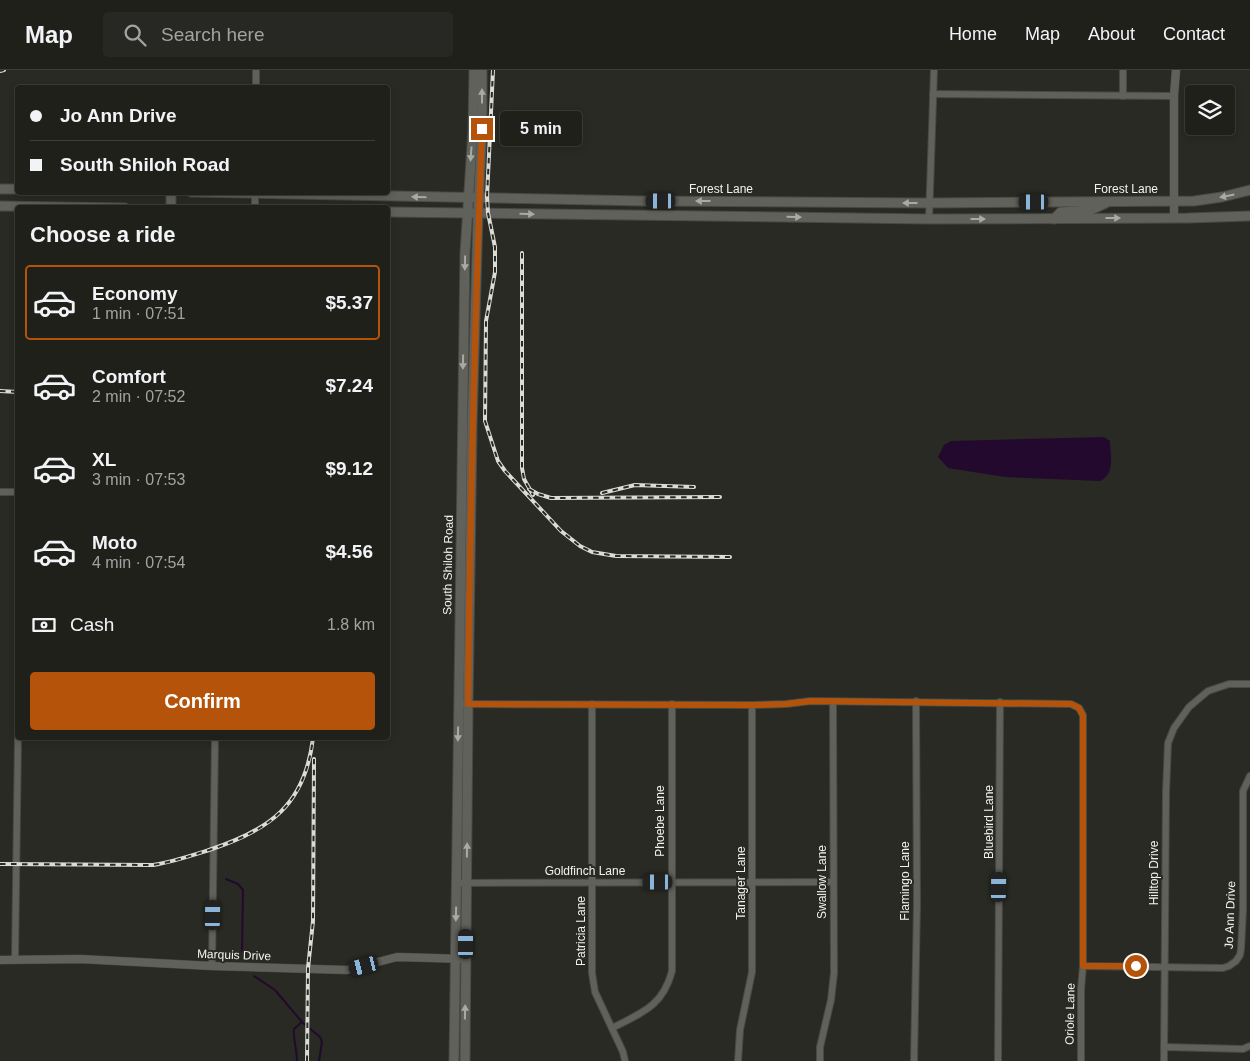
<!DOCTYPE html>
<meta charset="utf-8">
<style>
:root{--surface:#1f201a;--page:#272823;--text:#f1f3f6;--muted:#a1a3a2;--line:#3c3e39;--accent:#b45309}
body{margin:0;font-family:Arial,sans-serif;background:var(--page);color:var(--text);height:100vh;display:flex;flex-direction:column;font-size:19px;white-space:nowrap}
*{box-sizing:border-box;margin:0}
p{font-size:16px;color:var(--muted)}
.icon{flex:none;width:28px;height:28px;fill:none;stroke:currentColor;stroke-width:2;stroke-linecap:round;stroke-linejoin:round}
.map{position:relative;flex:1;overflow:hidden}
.side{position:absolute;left:15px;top:135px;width:375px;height:535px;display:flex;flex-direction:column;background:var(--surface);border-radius:5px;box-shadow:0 2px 8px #0003,0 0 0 1px var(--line)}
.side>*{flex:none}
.banner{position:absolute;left:15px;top:15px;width:375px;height:110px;border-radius:5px;box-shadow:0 2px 8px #0003,0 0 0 1px var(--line);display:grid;align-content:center;height:110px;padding:0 15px;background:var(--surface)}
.tools{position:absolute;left:1185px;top:15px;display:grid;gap:10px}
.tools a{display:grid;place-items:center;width:50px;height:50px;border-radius:5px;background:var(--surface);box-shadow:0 2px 8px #0003,0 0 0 1px var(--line);font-size:25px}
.end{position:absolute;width:22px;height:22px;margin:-11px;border:6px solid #b45309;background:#fff;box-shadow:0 0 0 2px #fff}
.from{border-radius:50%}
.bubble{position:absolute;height:35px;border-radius:5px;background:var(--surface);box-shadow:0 2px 8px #0003,0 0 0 1px var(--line);font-size:16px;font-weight:800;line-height:35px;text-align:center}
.car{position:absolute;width:15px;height:30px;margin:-15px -8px;border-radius:6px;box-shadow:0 0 4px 1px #0007;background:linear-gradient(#222 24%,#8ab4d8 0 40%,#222 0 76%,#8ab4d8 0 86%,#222 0)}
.banner b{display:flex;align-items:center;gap:18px;height:48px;font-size:19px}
.banner b+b{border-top:1px solid var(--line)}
.banner i{width:12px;height:12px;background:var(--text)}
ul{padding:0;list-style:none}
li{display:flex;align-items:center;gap:15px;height:75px;margin:0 10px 8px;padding:0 5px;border:2px solid transparent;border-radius:5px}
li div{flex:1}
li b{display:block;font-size:19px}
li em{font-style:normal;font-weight:800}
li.current{border-color:var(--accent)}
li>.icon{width:45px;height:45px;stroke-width:1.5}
h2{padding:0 15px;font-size:22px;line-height:60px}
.pay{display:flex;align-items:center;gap:12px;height:55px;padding:0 15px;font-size:19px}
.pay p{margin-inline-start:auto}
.cta{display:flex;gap:10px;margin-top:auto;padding:10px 15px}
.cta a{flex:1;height:58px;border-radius:5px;background:var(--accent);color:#fff;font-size:20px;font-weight:800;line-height:58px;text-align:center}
header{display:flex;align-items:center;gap:30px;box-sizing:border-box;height:70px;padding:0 25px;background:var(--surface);border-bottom:1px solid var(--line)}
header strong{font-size:24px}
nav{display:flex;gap:28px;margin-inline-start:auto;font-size:18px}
.search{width:350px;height:45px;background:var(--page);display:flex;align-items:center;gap:12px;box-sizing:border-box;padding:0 18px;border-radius:5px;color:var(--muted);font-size:19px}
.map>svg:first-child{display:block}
</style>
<header>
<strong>Map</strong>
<div class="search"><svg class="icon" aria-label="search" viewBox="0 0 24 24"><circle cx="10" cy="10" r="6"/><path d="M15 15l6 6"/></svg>Search here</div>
<nav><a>Home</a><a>Map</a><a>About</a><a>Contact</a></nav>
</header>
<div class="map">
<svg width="1250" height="991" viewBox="0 0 1250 991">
<rect width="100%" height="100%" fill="#292a23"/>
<!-- water -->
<path fill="#23092d" d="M1104,367L1110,371C1110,386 1116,403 1100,411L1005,407L948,398L938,387L944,375L951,371Z"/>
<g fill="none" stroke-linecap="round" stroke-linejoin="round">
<!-- stream -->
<g stroke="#23092d" stroke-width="2">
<path d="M226,809L238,814L243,820L242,881"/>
<path d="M254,906L275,920L302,952L320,967L322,972L319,991"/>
<path d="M297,991C297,979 293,970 294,959L302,952"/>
</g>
<!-- minor casing -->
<g stroke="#484943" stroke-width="8">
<g id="minor">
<path d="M1123,0V26"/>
<path d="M256,18V0"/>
<path d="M933,24L1174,26"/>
<path d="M255,138V122"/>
<path d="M929,149L934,0"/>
<path d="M0,422H18"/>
<path d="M459,634L752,635L786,634L811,631L1071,634L1079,638L1083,645V896L1081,919V991"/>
<path d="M592,634V903L595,922L623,982L625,991"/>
<path d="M456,813L833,812"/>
<path d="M15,890L18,668"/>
<path d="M212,896L215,668"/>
<path d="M1083,896L1223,898L1229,896L1236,891L1240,885L1241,879L1243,840V721L1250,706"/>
<path d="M612,958C642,943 663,936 672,901V634"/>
<path d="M1164,977L1243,979L1250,976"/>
<path d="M738,991L740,960L752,902V635"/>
<path d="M820,991V977L831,930L834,903L833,632"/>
<path d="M914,991L917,834L916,631"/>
<path d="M998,991L1000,632"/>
<path d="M1164,991L1166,722L1168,673L1174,658L1189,637L1208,621L1229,614H1250"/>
</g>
</g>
<!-- tertiary casing -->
<g stroke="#484943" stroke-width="9">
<g id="tertiary">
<path d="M1174,148V26L1176,0"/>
<path d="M0,890L80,889L212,896L347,900L397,887L466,889"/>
</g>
</g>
<!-- secondary casing -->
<g stroke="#484943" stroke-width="11">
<g id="secondary">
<path d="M0,119H18"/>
<path d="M171,122V138"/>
<path d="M191,122L643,131L928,133L1194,131L1222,127L1250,120"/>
<path d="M0,136L125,138"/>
<path d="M388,142L929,149L1188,148L1250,146"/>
<path d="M1054,149L1061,142L1091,140L1106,133"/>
<path d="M454,991L465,183L473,60L474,0"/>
<path d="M465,991L468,634L472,358L478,144L482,59V0"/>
</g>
</g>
<!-- minor -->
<use href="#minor" stroke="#60615a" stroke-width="6"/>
<!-- tertiary -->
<use href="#tertiary" stroke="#60615a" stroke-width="8"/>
<!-- secondary -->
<use href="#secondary" stroke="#60615a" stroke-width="9"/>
<!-- rail casing -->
<g stroke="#dcdcd7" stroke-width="4">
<g id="rail">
<path d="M493,0L487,127L488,143L495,177V202L486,251L485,351L498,391L505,401L561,461L580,476L592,482L616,486L730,487"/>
<path d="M0,1L4,0"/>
<path d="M522,183V398L524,409L533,425"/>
<path d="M0,321L18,322"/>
<path d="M529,419L538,424L551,428L720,427"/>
<path d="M602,423L635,415L694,417"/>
<path d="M0,794L153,795C172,792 190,786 209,780C270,760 305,735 313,668"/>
<path d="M307,991L308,898L313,851L314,689"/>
</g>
</g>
<!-- rail -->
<use href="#rail" stroke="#292a23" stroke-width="2" stroke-dasharray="5.5" stroke-linecap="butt"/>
</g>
<!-- one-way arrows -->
<defs><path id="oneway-solid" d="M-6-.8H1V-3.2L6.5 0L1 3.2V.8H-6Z" transform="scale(1.25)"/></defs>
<g fill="#a9aaa4">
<use href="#oneway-solid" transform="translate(482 26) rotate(-90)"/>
<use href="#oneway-solid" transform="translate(471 84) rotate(94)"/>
<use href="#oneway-solid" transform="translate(1227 126) rotate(169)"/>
<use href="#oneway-solid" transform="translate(419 127) rotate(-179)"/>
<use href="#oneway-solid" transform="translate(703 131) rotate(-180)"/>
<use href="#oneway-solid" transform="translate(910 133) rotate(-180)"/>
<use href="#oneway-solid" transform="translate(527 144) rotate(1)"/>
<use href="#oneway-solid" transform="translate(794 147) rotate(1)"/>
<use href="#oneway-solid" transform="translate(1113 148)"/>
<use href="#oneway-solid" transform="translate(978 149)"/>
<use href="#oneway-solid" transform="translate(465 193) rotate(91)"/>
<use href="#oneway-solid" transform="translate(463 292) rotate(91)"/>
<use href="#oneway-solid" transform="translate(458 664) rotate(91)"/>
<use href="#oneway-solid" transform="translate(467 780) rotate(-89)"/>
<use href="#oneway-solid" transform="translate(456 844) rotate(91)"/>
<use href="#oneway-solid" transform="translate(465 942) rotate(-89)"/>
</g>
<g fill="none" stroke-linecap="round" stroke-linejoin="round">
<!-- route -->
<path stroke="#b45309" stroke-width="6" d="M482,59C475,250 470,442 468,634L752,635L786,634L811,631L1071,634L1079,638L1083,646V896H1136"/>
</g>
<g text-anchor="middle" stroke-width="4" stroke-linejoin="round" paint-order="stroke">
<!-- street labels -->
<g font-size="12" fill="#f2f2ee" stroke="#292a23">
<text x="721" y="123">Forest Lane</text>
<text x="1126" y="123">Forest Lane</text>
<text transform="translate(448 495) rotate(-89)" y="4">South Shiloh Road</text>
<text transform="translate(660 751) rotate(-90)" y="4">Phoebe Lane</text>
<text transform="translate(989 752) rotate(-90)" y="4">Bluebird Lane</text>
<text x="585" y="805">Goldfinch Lane</text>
<text transform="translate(1154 803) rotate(-90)" y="4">Hilltop Drive</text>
<text transform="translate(905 811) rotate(-90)" y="4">Flamingo Lane</text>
<text transform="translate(822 812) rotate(-90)" y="4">Swallow Lane</text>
<text transform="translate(741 813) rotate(-90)" y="4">Tanager Lane</text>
<text transform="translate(1230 845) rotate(-88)" y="4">Jo Ann Drive</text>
<text transform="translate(581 861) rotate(-90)" y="4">Patricia Lane</text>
<text transform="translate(234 885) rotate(2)" y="4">Marquis Drive</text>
<text transform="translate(1070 944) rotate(-89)" y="4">Oriole Lane</text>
</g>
</g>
</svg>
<div class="tools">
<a><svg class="icon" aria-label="layers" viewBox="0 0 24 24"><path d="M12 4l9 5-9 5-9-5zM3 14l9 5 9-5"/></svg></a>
</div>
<i class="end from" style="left:1136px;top:896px"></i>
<i class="end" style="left:482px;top:59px"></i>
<div class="bubble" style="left:500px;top:41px;width:82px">5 min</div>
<i class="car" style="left:661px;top:131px;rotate:270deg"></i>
<i class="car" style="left:1034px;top:132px;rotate:270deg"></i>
<i class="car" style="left:658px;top:812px;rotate:270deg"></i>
<i class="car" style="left:999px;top:817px;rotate:1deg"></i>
<i class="car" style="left:213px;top:845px;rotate:1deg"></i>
<i class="car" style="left:466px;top:874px;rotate:0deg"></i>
<i class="car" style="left:364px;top:896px;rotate:256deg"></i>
<div class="banner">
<b><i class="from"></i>Jo Ann Drive</b>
<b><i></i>South Shiloh Road</b>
</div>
<section class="side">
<h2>Choose a ride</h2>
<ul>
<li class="current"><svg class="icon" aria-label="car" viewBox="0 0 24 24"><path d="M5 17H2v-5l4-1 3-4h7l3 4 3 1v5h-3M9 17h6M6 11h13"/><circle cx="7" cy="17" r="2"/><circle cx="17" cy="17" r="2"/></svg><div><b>Economy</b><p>1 min · 07:51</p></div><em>$5.37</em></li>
<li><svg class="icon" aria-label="car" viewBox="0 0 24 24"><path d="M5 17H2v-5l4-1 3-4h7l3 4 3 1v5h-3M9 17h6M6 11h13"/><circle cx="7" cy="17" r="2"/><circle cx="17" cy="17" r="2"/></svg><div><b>Comfort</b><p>2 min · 07:52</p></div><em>$7.24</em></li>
<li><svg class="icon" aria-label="car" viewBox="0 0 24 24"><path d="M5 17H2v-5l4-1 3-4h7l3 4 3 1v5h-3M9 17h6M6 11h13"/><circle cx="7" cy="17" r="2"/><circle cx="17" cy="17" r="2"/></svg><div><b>XL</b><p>3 min · 07:53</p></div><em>$9.12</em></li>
<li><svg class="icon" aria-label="car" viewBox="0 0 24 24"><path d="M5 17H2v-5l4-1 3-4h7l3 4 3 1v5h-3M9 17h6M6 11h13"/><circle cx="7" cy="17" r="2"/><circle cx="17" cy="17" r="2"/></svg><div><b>Moto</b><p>4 min · 07:54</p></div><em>$4.56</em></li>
</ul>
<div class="pay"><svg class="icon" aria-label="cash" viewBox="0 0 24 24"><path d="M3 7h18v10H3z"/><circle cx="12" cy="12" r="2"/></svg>Cash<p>1.8 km</p></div>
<div class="cta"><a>Confirm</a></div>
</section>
</div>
